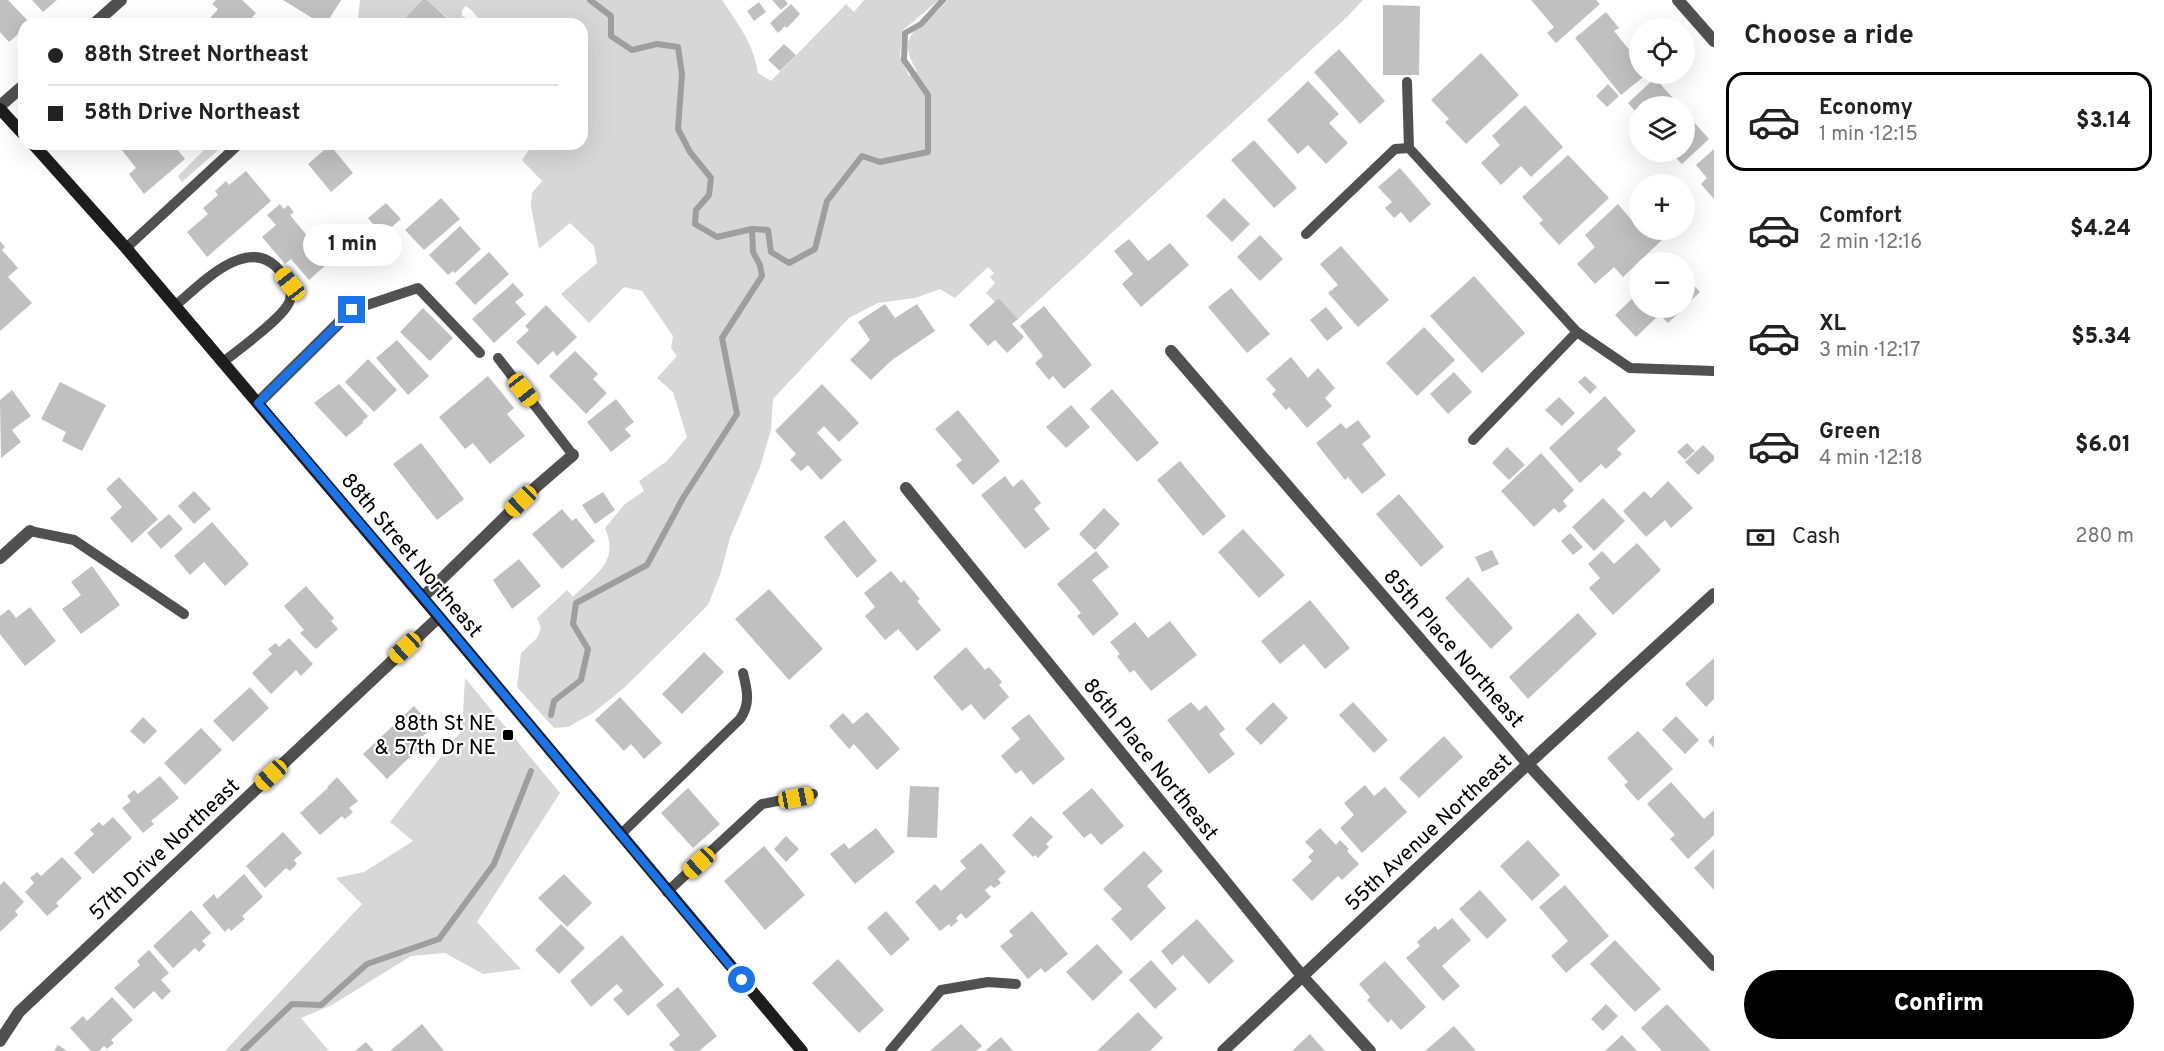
<!DOCTYPE html>
<meta charset="utf-8">
<style>
:root{--surface:#fff;--page:#f2f2f2;--text:#222;--muted:#767676;--line:#e0e0e0;--accent:#000}
body{margin:0;font-family:Overpass,sans-serif;background:var(--page);color:var(--text);height:100vh;display:flex;flex-direction:column;font-size:22px;white-space:nowrap}
*{box-sizing:border-box;margin:0}
p{font-size:20px;color:var(--muted)}
.icon{flex:none;width:33px;height:33px;fill:none;stroke:currentColor;stroke-width:2;stroke-linecap:round;stroke-linejoin:round}
.map{position:relative;flex:1;overflow:hidden}
.details{display:flex;flex-direction:column;background:var(--surface);width:450px}
.details>*{flex:none}
.top-card{position:absolute;left:18px;top:18px;width:570px;height:132px;border-radius:18px;box-shadow:0 6px 24px #0002;display:grid;align-content:center;height:132px;padding:0 30px;background:var(--surface)}
.controls{position:absolute;left:1629px;top:18px;display:grid;gap:12px}
.controls a{display:grid;place-items:center;width:66px;height:66px;border-radius:50%;background:var(--surface);box-shadow:0 6px 24px #0002;font-size:30px}
.end{position:absolute;width:27px;height:27px;margin:-14px;border:8px solid #1a73e8;background:#fff;box-shadow:0 0 0 3px #fff}
.from{border-radius:50%}
.bubble{position:absolute;height:42px;border-radius:21px;background:var(--surface);box-shadow:0 6px 24px #0002;font-size:20px;font-weight:800;line-height:42px;text-align:center}
.car{position:absolute;width:18px;height:36px;margin:-18px -9px;border-radius:8px;box-shadow:0 0 4px 2px #0007;background:linear-gradient(#f5c518 24%,#345 0 40%,#f5c518 0 76%,#345 0 86%,#f5c518 0)}
.top-card b{display:flex;align-items:center;gap:21px;height:57px;font-size:22px}
.top-card b+b{border-top:2px solid var(--line)}
.top-card i{width:15px;height:15px;background:var(--text)}
ul{padding:0;list-style:none}
li{display:flex;align-items:center;gap:18px;height:99px;margin:0 12px 9px;padding:0 18px;border:3px solid transparent;border-radius:18px}
li div{flex:1}
li b{display:block;font-size:22px}
li em{font-style:normal;font-weight:800}
li.current{border-color:var(--accent)}
li>.icon{width:54px;height:54px;stroke-width:1.5}
h2{padding:0 30px;font-size:27px;line-height:72px}
.pay{display:flex;align-items:center;gap:15px;height:66px;padding:0 30px;font-size:22px}
.pay p{margin-inline-start:auto}
.button{display:flex;gap:12px;margin-top:auto;padding:12px 30px}
.button a{flex:1;height:69px;border-radius:36px;background:var(--accent);color:#fff;font-size:24px;font-weight:800;line-height:69px;text-align:center}
main{display:flex;flex:1;min-height:0}
.map>svg:first-child{display:block}
</style>
<main>
<div class="map">
<svg width="1714" height="1051" viewBox="0 0 1714 1051">
<rect width="100%" height="100%" fill="#fff"/>
<!-- green -->
<g fill="#d7d7d7">
<path d="M360,0H422L400,24H360L358,18Z"/>
<path d="M427,0H722C739,26 753,42 758,73L771,81L846,4L854,12L864,0H939L902,31L900,56L909,76L917,71C891,29 927,29 947,0H1363L1346,18L1018,319L999,298L995,302L986,293L995,283L990,277L994,273L988,267L955,298L940,289L915,298L878,303L849,318L773,399L771,430L760,467L730,538L721,572L708,605L624,688L593,713L568,727L554,728L517,687L521,653L537,638L541,628L537,618L567,590L573,597C595,574 620,562 605,528L625,504L644,491L639,481L667,461L687,437L673,392L657,378L677,356L671,348L673,336L642,291L624,287L589,323L561,294L597,263L594,246L570,223L539,249L531,206L532,193L542,181L522,160L533,144H582V24H484C477,18 473,10 466,6L462,10V16L475,22L474,24H443L448,18Z"/>
<path d="M210,144H225L182,182L178,176Z"/>
<path d="M465,678L560,793L477,922L521,969L483,974L445,953L411,956L332,1005L301,1018L329,1051H225L362,904L336,878L364,872L413,841L390,822L462,730Z"/>
</g>
<g fill="none" stroke-linecap="round" stroke-linejoin="round">
<!-- stream -->
<g stroke="#9e9e9e" stroke-width="6">
<path d="M590,0L611,16V36L632,50L657,44L678,47L682,74L678,129L690,152L711,178L709,195L696,210L695,224L717,237L752,229L768,230L771,252L789,263L815,249L827,201L862,156L880,162L928,152V95L904,60L905,33L921,24L943,0"/>
<path d="M551,715L554,701L581,680L588,649L573,624L576,603L647,565L683,498L737,414L722,338L762,276L760,265L753,252L752,229"/>
<path d="M243,1051L292,1004L321,1005L367,964L439,939L494,864L531,771"/>
</g>
</g>
<!-- building -->
<g fill="#c0c0c0">
<path d="M0,0H8L31,24H24V29L9,42L0,32Z"/>
<path d="M32,0H57L43,12Z"/>
<path d="M216,0H242L256,13L246,24H205L218,9L212,4Z"/>
<path d="M283,0H341L326,24H322Z"/>
<path d="M422,0H427L448,19L443,24H400Z"/>
<path d="M772,0H785L788,4L781,10Z"/>
<path d="M1531,0H1596L1600,4L1556,43L1547,33L1554,27Z"/>
<path d="M759,2L766,12L754,21L747,11Z"/>
<path d="M791,4L800,14L787,28L785,26L778,33L770,23Z"/>
<path d="M1383,5L1420,6L1419,75H1383Z"/>
<path d="M1606,12L1619,28L1614,31L1640,63V74H1647L1621,95L1575,38Z"/>
<path d="M784,44L796,55L780,71L768,60Z"/>
<path d="M1339,49L1385,101L1360,124L1314,72Z"/>
<path d="M1481,53L1519,95L1466,144L1445,122L1449,119L1431,100Z"/>
<path d="M1655,78L1680,106H1640V117L1628,103Z"/>
<path d="M1308,81L1339,114L1329,123L1348,143L1326,164L1308,145L1298,154L1267,120Z"/>
<path d="M1608,84L1619,96L1607,107L1596,96Z"/>
<path d="M1525,105L1563,147L1531,177L1521,166L1501,185L1481,163L1500,145L1492,136Z"/>
<path d="M1684,111L1709,139L1682,164L1670,152H1684Z"/>
<path d="M1254,140L1297,188L1274,208L1231,160Z"/>
<path d="M117,144H173L185,159L144,194L129,174L136,168Z"/>
<path d="M330,145L353,173L331,192L308,164Z"/>
<path d="M1714,149V199L1701,184L1707,178L1696,165Z"/>
<path d="M1568,155L1609,198L1559,245L1539,223L1543,220L1522,197Z"/>
<path d="M1400,168L1431,204L1410,223L1401,212L1394,218L1385,208L1392,202L1378,187Z"/>
<path d="M246,171L271,201L207,257L187,232L208,214L203,208L218,195L215,191L226,181L229,185Z"/>
<path d="M441,198L460,219L424,250L405,230Z"/>
<path d="M1224,198L1250,224L1232,242L1206,216Z"/>
<path d="M386,203L401,219L382,235L368,218Z"/>
<path d="M280,204L284,209L288,205L294,212L290,215L313,243L310,245L327,264L309,280L291,259L285,264L262,237L276,225L267,215Z"/>
<path d="M1618,204L1640,230L1644,232L1646,230H1653L1662,240L1623,277L1614,267L1595,284L1577,264L1595,247L1585,235Z"/>
<path d="M460,226L481,249L455,273L453,271L448,275L429,255Z"/>
<path d="M1260,235L1283,259L1260,281L1237,257Z"/>
<path d="M1129,239L1148,261L1170,243L1189,265L1141,307L1122,284L1133,274L1114,251Z"/>
<path d="M0,241L5,247L2,250L18,268L8,277L32,303L0,331Z"/>
<path d="M1341,246L1389,300L1358,327L1328,293L1338,285L1320,264Z"/>
<path d="M489,252L509,274L475,305L455,283Z"/>
<path d="M1665,255L1672,262H1657Z"/>
<path d="M1684,275L1700,292L1684,307Z"/>
<path d="M1474,276L1525,333L1482,373L1430,316Z"/>
<path d="M1640,279V308H1648L1657,317L1636,337L1615,315L1636,295L1629,288Z"/>
<path d="M513,283L524,295L515,302L526,314L494,343L472,319Z"/>
<path d="M1231,288L1270,334L1247,353L1208,307Z"/>
<path d="M999,298L1018,319L1012,324L1024,337L1007,353L995,340L988,346L969,325Z"/>
<path d="M885,304L895,318L917,304L935,331L892,360L871,380L850,360L870,340L858,322Z"/>
<path d="M546,305L577,337L557,356L553,351L538,365L516,342L529,330L525,326Z"/>
<path d="M1044,306L1092,365L1064,389L1053,376L1049,380L1035,363L1043,356L1020,326Z"/>
<path d="M1326,307L1343,328L1327,341L1310,320Z"/>
<path d="M423,308L453,338L430,361L400,332Z"/>
<path d="M1653,308H1684L1668,323Z"/>
<path d="M1424,327L1455,360L1417,396L1386,363Z"/>
<path d="M397,340L429,376L408,395L376,358Z"/>
<path d="M575,351L598,374L593,379L607,393L586,414L549,376Z"/>
<path d="M1291,357L1308,378L1318,368L1335,388L1325,398L1332,406L1307,428L1289,407L1286,410L1272,394L1276,390L1266,379Z"/>
<path d="M368,359L397,390L374,412L345,382Z"/>
<path d="M1454,372L1472,392L1448,414L1430,394Z"/>
<path d="M488,376L514,408L507,414L525,436L490,464L473,443L465,449L439,417Z"/>
<path d="M1585,376L1597,387L1590,394L1578,382Z"/>
<path d="M60,382L106,405L82,451L62,441L66,432L41,419Z"/>
<path d="M339,384L368,416L362,422L363,423L346,437L314,403Z"/>
<path d="M822,384L859,423L839,442L824,426L817,433L842,460L821,480L808,465L801,471L790,460L796,454L775,431Z"/>
<path d="M1112,389L1159,443L1137,462L1090,409Z"/>
<path d="M12,390L31,416L12,430L21,442L1,458L0,400Z"/>
<path d="M1605,396L1636,431L1617,449L1622,454L1606,469L1601,464L1580,483L1549,448Z"/>
<path d="M1559,397L1575,413L1562,426L1545,410Z"/>
<path d="M616,399L634,422L625,429L631,436L611,452L587,422Z"/>
<path d="M1071,405L1090,427L1066,448L1046,427Z"/>
<path d="M958,410L1000,461L973,485L956,465L962,460L935,429Z"/>
<path d="M1358,420L1371,437L1362,444L1386,475L1362,494L1348,477L1345,480L1316,443L1341,423L1346,429Z"/>
<path d="M421,443L464,499L437,520L393,464Z"/>
<path d="M1687,443L1695,451L1685,460L1677,452Z"/>
<path d="M1703,445L1714,456V460L1698,475L1685,462Z"/>
<path d="M1507,447L1525,465L1509,480L1492,463Z"/>
<path d="M1541,453L1574,490L1563,501L1567,506L1559,513L1554,508L1534,527L1501,491Z"/>
<path d="M1180,461L1226,516L1203,536L1157,480Z"/>
<path d="M1005,476L1013,487L1022,479L1041,503L1034,509L1050,529L1025,549L981,495Z"/>
<path d="M119,477L158,519L132,543L110,518L122,507L106,489Z"/>
<path d="M1668,481L1693,508L1671,528L1665,520L1646,537L1623,511L1644,491L1651,498Z"/>
<path d="M194,491L211,509L194,524L178,506Z"/>
<path d="M603,492L615,510L595,524L582,505Z"/>
<path d="M1399,494L1444,547L1421,567L1376,514Z"/>
<path d="M1603,498L1625,521L1594,551L1572,527Z"/>
<path d="M1104,508L1120,524L1095,550L1079,534Z"/>
<path d="M562,509L572,521L576,518L595,541L562,569L532,534Z"/>
<path d="M169,514L183,529L161,549L147,533Z"/>
<path d="M844,520L877,561L857,578L824,537Z"/>
<path d="M212,522L249,564L225,586L204,562L190,575L174,556Z"/>
<path d="M1243,529L1285,575L1259,598L1218,552Z"/>
<path d="M1570,533L1583,547L1573,555L1561,541Z"/>
<path d="M1637,543L1661,570L1613,615L1589,588L1600,578L1588,564L1602,551L1614,564Z"/>
<path d="M1492,550L1499,564L1482,572L1475,557Z"/>
<path d="M1096,551L1109,567L1092,580L1119,614L1093,636L1077,616L1081,613L1057,584Z"/>
<path d="M519,559L541,586L512,609L493,580Z"/>
<path d="M92,566L120,605L81,634L62,609L81,595L71,582Z"/>
<path d="M891,571L901,583L904,580L920,599L917,601L941,630L917,651L898,629L885,640L865,616L875,607L864,593Z"/>
<path d="M1468,577L1513,628L1491,649L1445,598Z"/>
<path d="M306,586L334,618L331,621L338,629L316,649L300,633L304,630L284,606Z"/>
<path d="M769,589L823,649L789,680L735,619Z"/>
<path d="M1310,600L1350,648L1325,669L1304,644L1280,664L1261,641Z"/>
<path d="M30,607L56,641L25,666L0,634V616L9,609L16,618Z"/>
<path d="M1578,613L1597,634L1528,699L1509,677Z"/>
<path d="M1170,621L1197,655L1151,691L1134,670L1130,673L1117,656L1120,654L1110,642L1135,622L1148,638Z"/>
<path d="M289,638L313,664L301,676L296,670L271,694L252,673L272,654L268,649L276,643L279,647Z"/>
<path d="M966,647L985,670L989,667L1002,682L999,685L1009,697L984,720L971,704L962,711L933,677Z"/>
<path d="M704,652L724,672L682,714L662,694Z"/>
<path d="M1714,658V699L1706,707L1685,684Z"/>
<path d="M250,687L269,708L233,742L213,721Z"/>
<path d="M620,697L662,743L644,759L631,744L624,751L595,720Z"/>
<path d="M1191,702L1199,711L1206,705L1225,729L1219,734L1235,754L1209,774L1167,720Z"/>
<path d="M1273,702L1288,718L1261,745L1245,729Z"/>
<path d="M1353,702L1388,740L1374,753L1339,715Z"/>
<path d="M414,706L433,727L414,744L418,749L387,779L363,754Z"/>
<path d="M867,712L900,749L877,770L854,744L849,749L829,726L843,713L853,724Z"/>
<path d="M1029,714L1065,759L1033,785L1021,770L1016,774L1001,756L1020,739L1011,728Z"/>
<path d="M1676,716L1699,740L1685,754L1662,730Z"/>
<path d="M143,717L157,731L144,744L130,731Z"/>
<path d="M201,728L222,750L185,785L164,763Z"/>
<path d="M1638,731L1673,769L1638,801L1624,785L1628,782L1607,758Z"/>
<path d="M1714,735V748L1708,741Z"/>
<path d="M1444,736L1463,757L1419,798L1399,778Z"/>
<path d="M160,776L179,798L151,821L154,824L143,833L122,808L131,801L127,796L134,790L138,794Z"/>
<path d="M337,777L358,801L349,808L353,812L345,819L342,816L320,835L300,813L328,788L327,787Z"/>
<path d="M1671,782L1704,819L1714,810V835L1688,859L1670,839L1675,835L1647,804Z"/>
<path d="M1365,785L1374,796L1385,787L1407,812L1362,853L1340,828L1354,815L1344,803Z"/>
<path d="M910,786L939,787L937,838L907,837Z"/>
<path d="M688,788L720,824L693,848L661,813Z"/>
<path d="M1092,788L1124,826L1101,845L1091,833L1084,838L1062,813Z"/>
<path d="M1031,816L1053,837L1046,844L1049,847L1038,858L1035,855L1033,857L1012,835Z"/>
<path d="M113,817L132,838L93,874L74,853L94,834L90,830L99,822L103,826Z"/>
<path d="M876,828L895,852L855,884L830,854L844,843L849,849Z"/>
<path d="M1320,828L1336,845L1340,840L1349,849L1347,851L1359,864L1342,880L1338,876L1312,901L1292,880L1312,861L1308,857L1314,851L1305,842Z"/>
<path d="M283,832L302,853L294,860L297,864L290,871L286,868L265,888L246,866Z"/>
<path d="M786,836L799,849L786,862L774,849Z"/>
<path d="M1528,840L1560,875L1532,901L1500,866Z"/>
<path d="M981,843L1006,872L998,879L1001,883L994,888L991,885L985,890L991,897L966,919L961,913L956,918L958,921L951,927L949,924L940,931L915,902L935,884L941,891L966,868L960,861Z"/>
<path d="M764,846L805,895L765,930L724,881Z"/>
<path d="M1714,849V890L1694,868Z"/>
<path d="M1144,851L1163,871L1147,886L1166,908L1131,941L1111,919L1122,909L1103,889Z"/>
<path d="M62,857L82,878L56,903L59,906L47,916L25,892L34,883L30,878L37,872L41,876Z"/>
<path d="M244,874L263,897L242,916L245,919L231,931L229,928L225,932L202,905L214,894L217,899Z"/>
<path d="M564,874L592,903L567,927L538,898Z"/>
<path d="M4,881L24,902L15,911L18,915L0,932V885Z"/>
<path d="M1565,885L1609,936L1566,973L1551,956L1568,941L1539,907Z"/>
<path d="M1480,890L1507,920L1487,939L1459,909Z"/>
<path d="M191,910L211,933L202,941L206,945L199,952L195,948L173,968L153,946Z"/>
<path d="M886,911L910,939L891,956L867,928Z"/>
<path d="M1032,911L1068,954L1045,973L1041,968L1028,979L1000,946L1013,936L1009,931Z"/>
<path d="M1452,918L1471,940L1442,966L1460,986L1443,1001L1406,958L1420,946L1417,942L1435,926L1438,930Z"/>
<path d="M1197,919L1234,961L1209,984L1183,955L1172,965L1161,951Z"/>
<path d="M561,924L585,948L559,974L535,950Z"/>
<path d="M622,935L664,985L628,1016L613,999L623,991L617,984L591,1007L570,981Z"/>
<path d="M1615,940L1661,989L1635,1012L1590,964Z"/>
<path d="M1097,944L1123,972L1093,1001L1066,972Z"/>
<path d="M149,950L169,973L161,980L171,991L162,1000L154,991L134,1009L114,988L140,965L137,961Z"/>
<path d="M838,959L884,1010L859,1033L812,983Z"/>
<path d="M1151,960L1177,989L1155,1009L1129,980Z"/>
<path d="M1385,961L1426,1007L1401,1030L1391,1019L1388,1023L1367,1000L1370,997L1359,984Z"/>
<path d="M678,987L717,1036L699,1051H675L669,1044L680,1035L656,1005Z"/>
<path d="M112,997L133,1020L111,1040L114,1043L107,1049L104,1046L99,1051H91L70,1028L83,1016L87,1021Z"/>
<path d="M1606,1004L1618,1016L1603,1031L1591,1019Z"/>
<path d="M1667,1004L1711,1051H1662L1641,1028Z"/>
<path d="M1138,1012L1163,1038L1150,1051H1097Z"/>
<path d="M422,1024L444,1051H390Z"/>
<path d="M961,1024L982,1046L976,1051H930Z"/>
<path d="M1454,1026L1476,1051H1425Z"/>
<path d="M1310,1034L1325,1051H1292Z"/>
<path d="M1622,1035L1637,1051H1605Z"/>
<path d="M1001,1037L1013,1051H985Z"/>
<path d="M366,1042L374,1051H355Z"/>
<path d="M58,1045L67,1051H54Z"/>
</g>
<g fill="none" stroke-linecap="round" stroke-linejoin="round">
<!-- service -->
<g stroke="#505050" stroke-width="10">
<path d="M1407,82L1409,148L1577,332L1630,368L1714,371"/>
<path d="M1306,234L1395,149L1409,148"/>
<path d="M126,248L239,144"/>
<path d="M175,306C200,285 249,232 280,271C287,279 293,288 290,300C286,316 238,350 223,362"/>
<path d="M352,310L418,288L480,353"/>
<path d="M498,358L573,455"/>
<path d="M1473,440L1577,332"/>
<path d="M30,531L74,540L184,614"/>
<path d="M620,835L740,719C751,704 747,689 743,673"/>
<path d="M667,892L762,804L813,794"/>
<path d="M890,1051L941,990L988,982L1016,984"/>
</g>
<!-- minor -->
<g stroke="#505050" stroke-width="12">
<path d="M1678,0L1714,41"/>
<path d="M94,24L121,0"/>
<path d="M0,106L24,85"/>
<path d="M1171,351L1528,764L1714,965"/>
<path d="M258,403L352,310"/>
<path d="M906,488L1303,977L1370,1051"/>
<path d="M0,558L30,531"/>
<path d="M423,597L537,486L573,455"/>
<path d="M0,1041L19,1012L439,617"/>
<path d="M1223,1051L1528,764L1714,594"/>
</g>
<!-- secondary -->
<g stroke="#1d1d1d" stroke-width="12">
<path d="M0,109L24,135"/>
<path d="M33,144L126,248L439,617L802,1051"/>
</g>
</g>
<g fill="none" stroke-linecap="round" stroke-linejoin="round">
<!-- route -->
<path stroke="#1a73e8" stroke-width="8" d="M352,310L258,403L431,607L742,980"/>
</g>
<!-- markers -->
<rect fill="#000" stroke="#fff" stroke-width="2" x="502" y="729" width="12" height="12" rx="3"/>
<g text-anchor="middle" stroke-width="4.5" stroke-linejoin="round" paint-order="stroke">
<!-- street labels -->
<g font-size="21" fill="#000" stroke="#fff">
<text transform="translate(412 555) rotate(50)" y="7">88th Street Northeast</text>
<text transform="translate(1454 648) rotate(49)" y="7">85th Place Northeast</text>
<text transform="translate(1151 759) rotate(51)" y="7">86th Place Northeast</text>
<text transform="translate(1428 832) rotate(-43)" y="7">55th Avenue Northeast</text>
<text transform="translate(164 849) rotate(-43)" y="7">57th Drive Northeast</text>
</g>
<!-- poi labels -->
<g font-size="21" fill="#000" stroke="#fff" text-anchor="end">
<text x="496" y="730">88th St NE<tspan x="496" dy="24">&amp; 57th Dr NE</tspan></text>
</g>
</g>
</svg>
<div class="controls">
<a><svg class="icon" aria-label="locate" viewBox="0 0 24 24"><circle cx="12" cy="12" r="6"/><path d="M12 2v4M12 18v4M2 12h4M18 12h4"/></svg></a>
<a><svg class="icon" aria-label="layers" viewBox="0 0 24 24"><path d="M12 4l9 5-9 5-9-5zM3 14l9 5 9-5"/></svg></a>
<a>+</a>
<a>−</a>
</div>
<i class="end from" style="left:742px;top:980px"></i>
<i class="end" style="left:352px;top:310px"></i>
<div class="bubble" style="left:303px;top:224px;width:99px">1 min</div>
<i class="car" style="left:290px;top:284px;rotate:322deg"></i>
<i class="car" style="left:523px;top:390px;rotate:142deg"></i>
<i class="car" style="left:521px;top:501px;rotate:226deg"></i>
<i class="car" style="left:405px;top:648px;rotate:227deg"></i>
<i class="car" style="left:271px;top:775px;rotate:227deg"></i>
<i class="car" style="left:796px;top:798px;rotate:79deg"></i>
<i class="car" style="left:699px;top:863px;rotate:227deg"></i>
<div class="top-card">
<b><i class="from"></i>88th Street Northeast</b>
<b><i></i>58th Drive Northeast</b>
</div>
</div>
<section class="details">
<h2>Choose a ride</h2>
<ul>
<li class="current"><svg class="icon" aria-label="car" viewBox="0 0 24 24"><path d="M5 17H2v-5l4-1 3-4h7l3 4 3 1v5h-3M9 17h6M6 11h13"/><circle cx="7" cy="17" r="2"/><circle cx="17" cy="17" r="2"/></svg><div><b>Economy</b><p>1 min · 12:15</p></div><em>$3.14</em></li>
<li><svg class="icon" aria-label="car" viewBox="0 0 24 24"><path d="M5 17H2v-5l4-1 3-4h7l3 4 3 1v5h-3M9 17h6M6 11h13"/><circle cx="7" cy="17" r="2"/><circle cx="17" cy="17" r="2"/></svg><div><b>Comfort</b><p>2 min · 12:16</p></div><em>$4.24</em></li>
<li><svg class="icon" aria-label="car" viewBox="0 0 24 24"><path d="M5 17H2v-5l4-1 3-4h7l3 4 3 1v5h-3M9 17h6M6 11h13"/><circle cx="7" cy="17" r="2"/><circle cx="17" cy="17" r="2"/></svg><div><b>XL</b><p>3 min · 12:17</p></div><em>$5.34</em></li>
<li><svg class="icon" aria-label="car" viewBox="0 0 24 24"><path d="M5 17H2v-5l4-1 3-4h7l3 4 3 1v5h-3M9 17h6M6 11h13"/><circle cx="7" cy="17" r="2"/><circle cx="17" cy="17" r="2"/></svg><div><b>Green</b><p>4 min · 12:18</p></div><em>$6.01</em></li>
</ul>
<div class="pay"><svg class="icon" aria-label="cash" viewBox="0 0 24 24"><path d="M3 7h18v10H3z"/><circle cx="12" cy="12" r="2"/></svg>Cash<p>280 m</p></div>
<div class="button"><a>Confirm</a></div>
</section>
</main>
